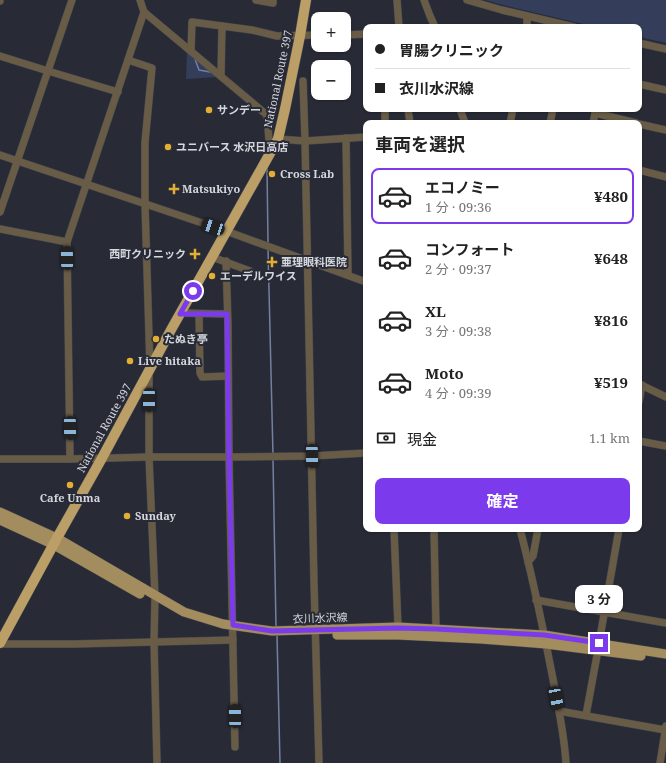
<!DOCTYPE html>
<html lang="ja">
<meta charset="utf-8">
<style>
:root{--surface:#fff;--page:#f6f6f6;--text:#222;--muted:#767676;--line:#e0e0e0;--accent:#7c3aed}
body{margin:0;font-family:"Noto Serif","Noto Sans JP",serif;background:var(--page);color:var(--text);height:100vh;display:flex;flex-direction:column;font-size:15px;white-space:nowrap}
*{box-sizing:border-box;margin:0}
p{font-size:13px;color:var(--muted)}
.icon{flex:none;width:22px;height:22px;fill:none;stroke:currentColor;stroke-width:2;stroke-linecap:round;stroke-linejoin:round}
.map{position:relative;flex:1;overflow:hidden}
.panel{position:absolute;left:363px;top:120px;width:279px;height:412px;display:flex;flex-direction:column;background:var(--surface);border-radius:8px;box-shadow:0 1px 3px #0004}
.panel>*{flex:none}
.top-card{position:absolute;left:363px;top:24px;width:279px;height:88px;border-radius:8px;box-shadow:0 1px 3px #0004;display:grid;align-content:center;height:88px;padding:0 12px;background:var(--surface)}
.controls{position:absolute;left:311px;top:12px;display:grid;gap:8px}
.controls a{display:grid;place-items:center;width:40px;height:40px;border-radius:8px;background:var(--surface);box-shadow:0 1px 3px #0004;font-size:20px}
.end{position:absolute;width:18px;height:18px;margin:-9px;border:5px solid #7c3aed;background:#fff;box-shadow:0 0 0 2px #fff}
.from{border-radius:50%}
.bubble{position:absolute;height:28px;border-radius:8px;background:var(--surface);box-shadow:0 1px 3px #0004;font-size:13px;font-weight:700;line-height:28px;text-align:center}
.car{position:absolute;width:12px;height:24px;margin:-12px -6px;border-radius:5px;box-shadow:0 0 3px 1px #0007;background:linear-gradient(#222 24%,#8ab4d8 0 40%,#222 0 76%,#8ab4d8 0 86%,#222 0)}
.top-card b{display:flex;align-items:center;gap:14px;height:38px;font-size:15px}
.top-card b+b{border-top:1px solid var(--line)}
.top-card i{width:10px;height:10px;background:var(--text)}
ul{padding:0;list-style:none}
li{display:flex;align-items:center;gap:12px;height:56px;margin:0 8px 6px;padding:0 4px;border:2px solid transparent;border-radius:8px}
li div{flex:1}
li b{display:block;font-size:15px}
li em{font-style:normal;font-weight:700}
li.current{border-color:var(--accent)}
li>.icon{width:36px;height:36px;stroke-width:1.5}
h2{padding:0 12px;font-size:18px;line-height:48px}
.pay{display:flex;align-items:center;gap:10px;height:44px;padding:0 12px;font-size:15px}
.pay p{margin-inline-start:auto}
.primary-button{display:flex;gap:8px;margin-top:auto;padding:8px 12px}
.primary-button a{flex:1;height:46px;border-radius:8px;background:var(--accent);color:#fff;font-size:16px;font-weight:700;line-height:46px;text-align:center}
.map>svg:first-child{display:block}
</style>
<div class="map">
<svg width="666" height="763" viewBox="0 0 666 763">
<rect width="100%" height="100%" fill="#282b35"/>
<!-- green -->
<g fill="#343e5b">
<path d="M485,0H666V43L639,37V27H596L507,6Z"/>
<path d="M187,51L217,77L186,79Z"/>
</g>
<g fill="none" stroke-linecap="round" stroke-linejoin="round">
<!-- stream -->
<g stroke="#7380a3" stroke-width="1.5">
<path d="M195,59L199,70L210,72"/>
<path d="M267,167L268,243"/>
<path d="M268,249L273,455"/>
<path d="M273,459L276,627"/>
<path d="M277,635L280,763"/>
</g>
<!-- minor casing -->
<g stroke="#444750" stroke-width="8">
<g id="minor">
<path d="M140,0L144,12L267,115L270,153"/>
<path d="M256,0L273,3V0"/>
<path d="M397,0L399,27"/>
<path d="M424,0L430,16L435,27"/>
<path d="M467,0L502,10L574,27"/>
<path d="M0,1V0"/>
<path d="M527,27V16"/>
<path d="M344,35L366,34"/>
<path d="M639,43L666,49"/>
<path d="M191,51L192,22L222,26"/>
<path d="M0,56L48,71L118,92"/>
<path d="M128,60L152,68L145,142V204L150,369"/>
<path d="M221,76L222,26L252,30L277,36L318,35"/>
<path d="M303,81L305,141L366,137"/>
<path d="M639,84L666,90"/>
<path d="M385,109V123"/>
<path d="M408,109L410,123"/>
<path d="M460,109L465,123"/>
<path d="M595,113L636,123"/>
<path d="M510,123L513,109"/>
<path d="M550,123L553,109"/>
<path d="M593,123L596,109"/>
<path d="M639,124L666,130"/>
<path d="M346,138L348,275"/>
<path d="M278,139L305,141L314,583L319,763"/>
<path d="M0,155L226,231L366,282"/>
<path d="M639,170L666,177"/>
<path d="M0,212L72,0"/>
<path d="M0,229L67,242"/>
<path d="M212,257L250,271"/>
<path d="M226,261L228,325L229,457L235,747"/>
<path d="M180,313L227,314"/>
<path d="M199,314L200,373L202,377L228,376"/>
<path d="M149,373V457L155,596L154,642L157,763"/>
<path d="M639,384L666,397"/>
<path d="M639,402L642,385"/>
<path d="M639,441L666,446"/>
<path d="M0,459H70L149,457H229L312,456L366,453"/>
<path d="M70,459L67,242L144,12"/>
<path d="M394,529L398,627"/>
<path d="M434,529L436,629"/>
<path d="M520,529C532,575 542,623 551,669C557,700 564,731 566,763"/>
<path d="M528,562L533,556L538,529"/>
<path d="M536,600L666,623"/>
<path d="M599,643L619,529"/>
<path d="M0,644H75L233,640"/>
<path d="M559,711L665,730"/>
<path d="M586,715L598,650"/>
<path d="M660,763L666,726"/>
</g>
</g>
<!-- major casing -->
<g stroke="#444750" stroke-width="10">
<g id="major">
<path d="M0,512L57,538L184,612L223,624L272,631L398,627L544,635L666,654"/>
<path d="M0,520L54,545L140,594"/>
<path d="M337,635H398L481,639L546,644L641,656"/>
</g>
</g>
<!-- highway casing -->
<g stroke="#444750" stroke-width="11">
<path id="highway" d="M0,643L57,538L102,458L172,328L212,257L278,139L285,109L300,36L306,0"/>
</g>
<!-- minor -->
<use href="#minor" stroke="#685c47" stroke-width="7"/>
<!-- major -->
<use href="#major" stroke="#a38c5e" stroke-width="9"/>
<!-- highway -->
<use href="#highway" stroke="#bb9f67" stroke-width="10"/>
</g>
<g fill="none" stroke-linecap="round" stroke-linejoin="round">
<!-- route -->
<path stroke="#7c3aed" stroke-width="5" d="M193,291L180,314H227L229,457L233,625L272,631L398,628L436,629L544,635L599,643"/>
</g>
<!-- markers -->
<g fill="#e3ae34" stroke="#282b35" stroke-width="1.5">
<circle cx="209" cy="110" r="4"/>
<circle cx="168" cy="147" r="4"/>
<circle cx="272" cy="174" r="4"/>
<path d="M172 183h4v4h4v4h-4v4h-4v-4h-4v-4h4z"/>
<path d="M193 248h4v4h4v4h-4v4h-4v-4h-4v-4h4z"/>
<path d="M270 256h4v4h4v4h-4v4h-4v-4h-4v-4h4z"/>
<circle cx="212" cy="276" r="4"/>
<circle cx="156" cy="339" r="4"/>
<circle cx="130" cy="361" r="4"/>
<circle cx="70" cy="485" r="4"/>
<circle cx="127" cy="516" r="4"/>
</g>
<g text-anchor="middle" stroke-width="4" stroke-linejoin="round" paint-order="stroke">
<!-- street labels -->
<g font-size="11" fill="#d4d7de" stroke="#282b35">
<text transform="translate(278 79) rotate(-78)" y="4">National Route 397</text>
<text transform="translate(104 428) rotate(-61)" y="4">National Route 397</text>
<text transform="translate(320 618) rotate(-2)" y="4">衣川水沢線</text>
</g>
<!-- poi labels -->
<g font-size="11" font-weight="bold" fill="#d4d7de" stroke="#282b35" text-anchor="start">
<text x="217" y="114">サンデー</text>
<text x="176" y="151">ユニバース 水沢日高店</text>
<text x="280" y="178">Cross Lab</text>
<text x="182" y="193">Matsukiyo</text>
<text x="186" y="258" text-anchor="end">西町クリニック</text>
<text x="281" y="266">亜理眼科医院</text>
<text x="220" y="280">エーデルワイス</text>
<text x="164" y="343">たぬき亭</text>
<text x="138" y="365">Live hitaka</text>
<text x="70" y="502" text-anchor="middle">Cafe Unma</text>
<text x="135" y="520">Sunday</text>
</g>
</g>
</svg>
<div class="controls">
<a>+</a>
<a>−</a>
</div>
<i class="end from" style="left:193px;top:291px"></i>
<i class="end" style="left:599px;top:643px"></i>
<div class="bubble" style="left:575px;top:585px;width:48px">3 分</div>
<i class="car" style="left:213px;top:227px;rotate:289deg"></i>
<i class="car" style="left:67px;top:258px;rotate:359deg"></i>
<i class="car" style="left:149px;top:400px;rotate:180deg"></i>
<i class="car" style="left:70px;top:428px;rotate:179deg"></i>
<i class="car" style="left:312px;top:456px;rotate:179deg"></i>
<i class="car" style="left:556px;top:698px;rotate:169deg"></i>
<i class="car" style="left:235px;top:716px;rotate:359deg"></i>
<div class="top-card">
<b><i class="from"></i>胃腸クリニック</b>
<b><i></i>衣川水沢線</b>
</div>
<section class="panel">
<h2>車両を選択</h2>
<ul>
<li class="current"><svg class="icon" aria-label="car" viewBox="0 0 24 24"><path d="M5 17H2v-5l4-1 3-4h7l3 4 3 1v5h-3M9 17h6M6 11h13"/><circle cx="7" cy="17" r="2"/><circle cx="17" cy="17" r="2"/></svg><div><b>エコノミー</b><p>1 分 · 09:36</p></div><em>¥480</em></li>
<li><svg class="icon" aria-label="car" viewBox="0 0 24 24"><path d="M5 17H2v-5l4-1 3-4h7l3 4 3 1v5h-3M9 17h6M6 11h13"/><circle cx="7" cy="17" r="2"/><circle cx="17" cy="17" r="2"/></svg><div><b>コンフォート</b><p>2 分 · 09:37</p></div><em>¥648</em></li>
<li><svg class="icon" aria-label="car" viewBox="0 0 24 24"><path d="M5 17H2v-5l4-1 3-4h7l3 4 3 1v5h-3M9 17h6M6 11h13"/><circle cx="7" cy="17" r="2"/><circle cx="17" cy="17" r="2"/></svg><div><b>XL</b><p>3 分 · 09:38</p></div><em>¥816</em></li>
<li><svg class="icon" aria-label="car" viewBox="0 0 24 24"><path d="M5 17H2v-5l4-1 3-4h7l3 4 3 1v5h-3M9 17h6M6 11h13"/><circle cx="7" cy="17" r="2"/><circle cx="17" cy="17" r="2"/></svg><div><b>Moto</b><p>4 分 · 09:39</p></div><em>¥519</em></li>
</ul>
<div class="pay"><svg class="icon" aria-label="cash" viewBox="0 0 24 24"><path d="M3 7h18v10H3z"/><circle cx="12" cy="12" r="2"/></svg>現金<p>1.1 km</p></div>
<div class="primary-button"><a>確定</a></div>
</section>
</div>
